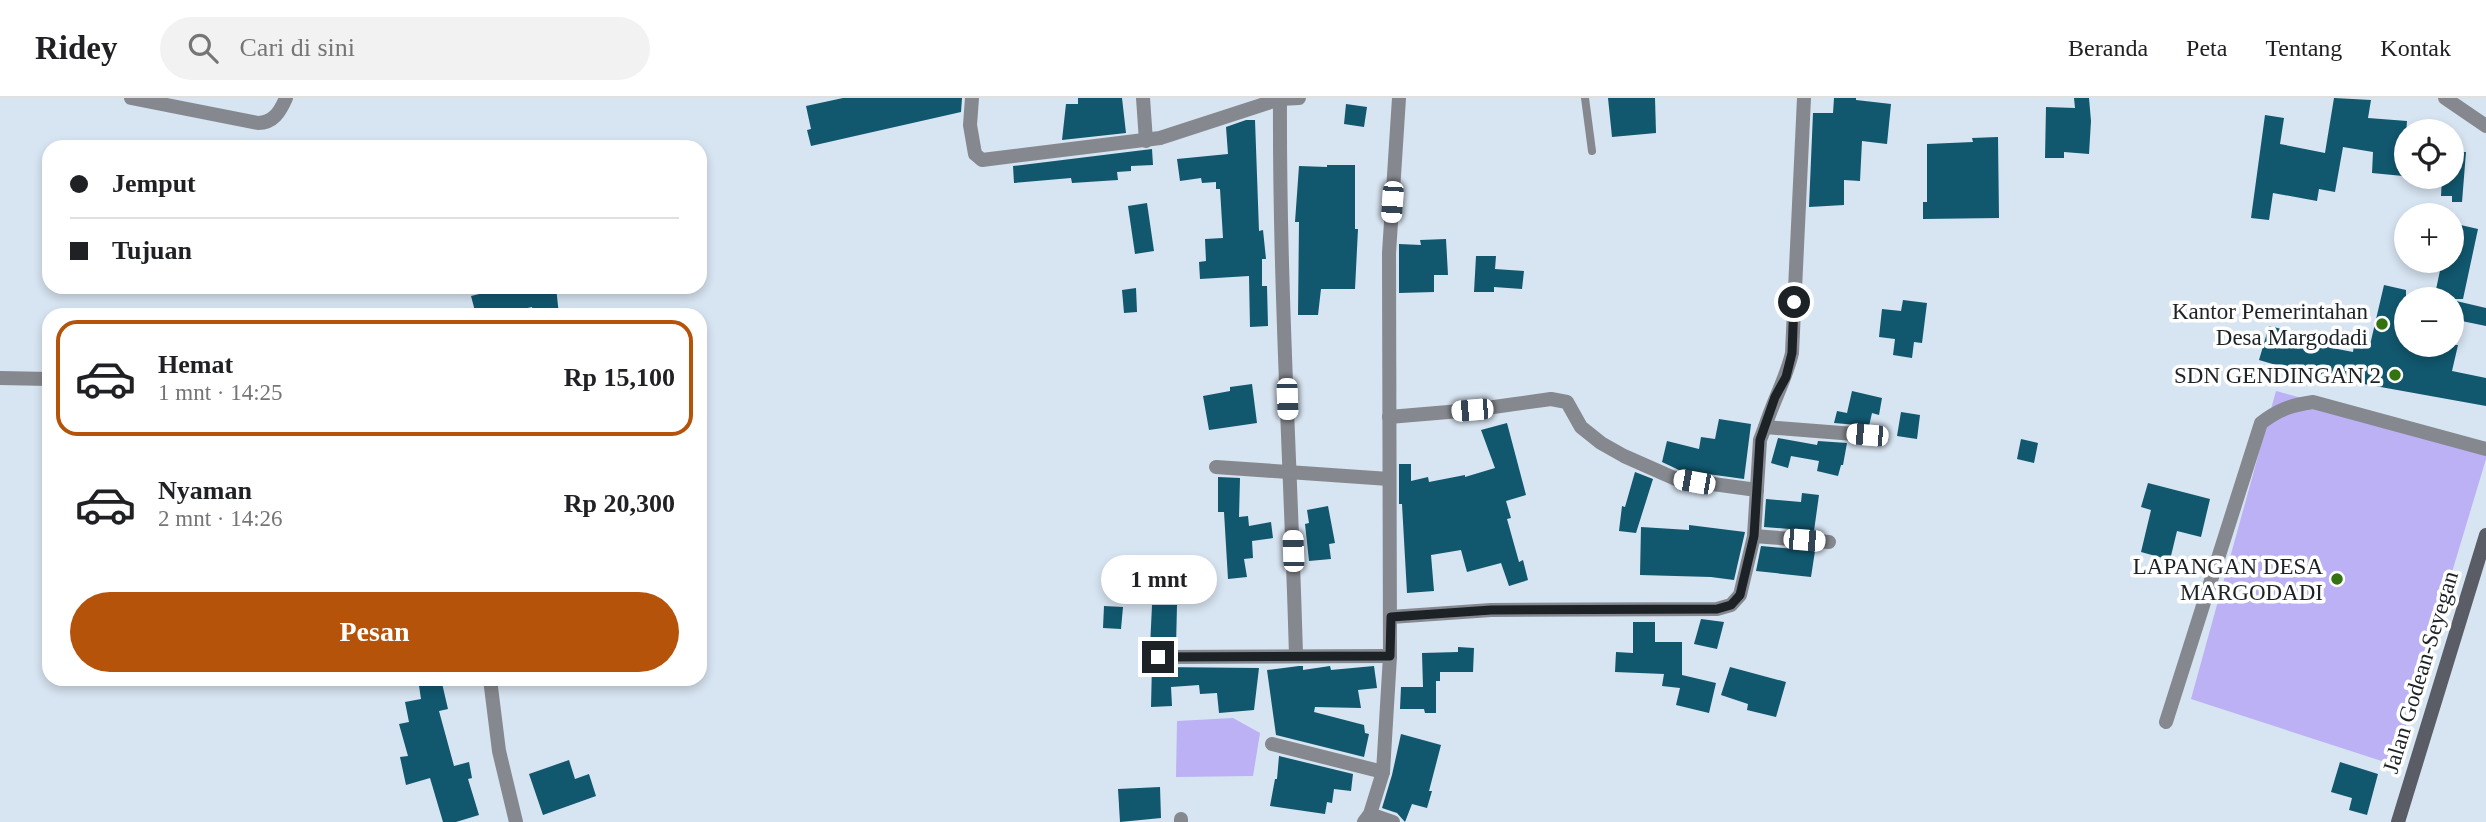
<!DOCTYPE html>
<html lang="id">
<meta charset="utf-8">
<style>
:root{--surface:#fff;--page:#f2f2f2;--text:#202124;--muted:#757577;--line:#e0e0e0;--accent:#b45309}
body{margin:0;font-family:Georgia,serif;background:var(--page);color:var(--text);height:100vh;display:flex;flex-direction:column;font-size:26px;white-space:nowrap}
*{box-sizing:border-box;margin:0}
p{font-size:23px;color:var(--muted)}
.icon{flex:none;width:38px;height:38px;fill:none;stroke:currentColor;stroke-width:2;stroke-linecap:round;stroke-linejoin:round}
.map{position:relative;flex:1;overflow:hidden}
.sheet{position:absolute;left:42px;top:210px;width:665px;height:378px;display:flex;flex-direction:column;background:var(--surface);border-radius:21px;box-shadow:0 4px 10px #0003}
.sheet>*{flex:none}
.hud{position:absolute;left:42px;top:42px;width:665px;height:154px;border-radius:21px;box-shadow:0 4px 10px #0003;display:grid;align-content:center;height:154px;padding:0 28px;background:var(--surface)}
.buttons{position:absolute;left:2394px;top:21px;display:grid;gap:14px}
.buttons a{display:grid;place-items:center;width:70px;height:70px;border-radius:50%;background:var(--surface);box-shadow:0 4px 10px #0003;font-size:35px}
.end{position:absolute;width:32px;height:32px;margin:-16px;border:9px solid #1d2226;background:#fff;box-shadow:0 0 0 4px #fff}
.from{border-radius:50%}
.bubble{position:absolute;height:49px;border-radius:24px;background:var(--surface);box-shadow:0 4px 10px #0003;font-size:23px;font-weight:600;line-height:49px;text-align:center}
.car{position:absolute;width:21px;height:42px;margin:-21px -10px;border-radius:9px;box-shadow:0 0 5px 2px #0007;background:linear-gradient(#fff 24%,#345 0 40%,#fff 0 76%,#345 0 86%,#fff 0)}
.hud b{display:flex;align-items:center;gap:24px;height:66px;font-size:26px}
.hud b+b{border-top:2px solid var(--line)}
.hud i{width:18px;height:18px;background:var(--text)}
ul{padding:12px 0 0;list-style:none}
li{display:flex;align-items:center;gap:21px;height:116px;margin:0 14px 10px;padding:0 14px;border:4px solid transparent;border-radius:21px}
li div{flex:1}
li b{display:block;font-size:26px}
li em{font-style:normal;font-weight:600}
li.on{border-color:var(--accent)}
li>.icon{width:63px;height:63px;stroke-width:1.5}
.cta{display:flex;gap:14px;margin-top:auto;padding:14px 28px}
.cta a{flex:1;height:80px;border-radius:42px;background:var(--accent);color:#fff;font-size:28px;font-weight:600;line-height:80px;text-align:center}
header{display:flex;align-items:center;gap:42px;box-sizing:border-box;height:98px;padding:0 35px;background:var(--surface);border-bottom:2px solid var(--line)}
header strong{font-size:33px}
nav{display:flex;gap:38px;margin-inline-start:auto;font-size:24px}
.search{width:490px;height:63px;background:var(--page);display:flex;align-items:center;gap:18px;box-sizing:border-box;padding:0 24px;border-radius:38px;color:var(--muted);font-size:26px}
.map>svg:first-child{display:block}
</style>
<header>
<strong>Ridey</strong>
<div class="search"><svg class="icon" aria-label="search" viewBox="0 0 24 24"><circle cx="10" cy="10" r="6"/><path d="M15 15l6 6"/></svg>Cari di sini</div>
<nav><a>Beranda</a><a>Peta</a><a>Tentang</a><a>Kontak</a></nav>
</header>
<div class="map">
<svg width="2486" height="724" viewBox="0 0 2486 724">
<rect width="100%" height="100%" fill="#d7e4f1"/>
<!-- green -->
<g fill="#bbb1f4">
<path d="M2276,293L2486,350V361L2394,667L2191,601Z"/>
<path d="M1233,620L1260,635L1253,678L1176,679L1177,623Z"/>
</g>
<!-- building -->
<g fill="#11576e">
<path d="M843,0H962L961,14L811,48L807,32L811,31L806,8Z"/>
<path d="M1078,0H1122L1126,35L1062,42L1066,6H1078Z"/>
<path d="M1608,0H1655L1656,35L1612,39Z"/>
<path d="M1834,0H1856V2L1891,6L1887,46L1862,43L1860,83L1844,82V107L1809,109L1813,15H1833Z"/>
<path d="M2074,0H2089L2091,23L2089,56L2064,54V60H2045L2046,9L2075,10Z"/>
<path d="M2334,0L2371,2L2368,20L2407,23L2403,78L2372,75L2373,54L2343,49L2335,94L2319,91L2317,103L2273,95L2269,122L2251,120L2265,17L2284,20L2280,46L2325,55Z"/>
<path d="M1346,6L1367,9L1364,29L1344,26Z"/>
<path d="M1246,22H1255L1259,133L1263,132L1266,161H1262V188H1267L1268,228L1250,229L1249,178L1200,181L1199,164L1206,163L1205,141L1223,140L1220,91H1216V84L1202,85L1201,80L1180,83L1177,61L1228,56L1226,29Z"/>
<path d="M1998,39L1999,120L1923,121V104H1927V46L1973,44L1972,40Z"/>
<path d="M1152,51L1153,67L1131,68V73L1117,74L1118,82L1072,85L1071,80L1014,85L1013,68Z"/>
<path d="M2452,54H2466L2462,104H2452V98H2441L2442,79H2452Z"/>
<path d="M1327,67H1355V131H1358L1355,191H1321L1318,217H1298L1299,124H1295L1299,68L1327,69Z"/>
<path d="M1147,105L1154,153L1135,156L1128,108Z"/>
<path d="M2452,125L2478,131L2463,201H2434L2442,163H2452Z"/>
<path d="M1446,141L1448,177H1434V194L1399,195V146L1421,147L1420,142Z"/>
<path d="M1476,158H1496L1495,171L1524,173L1522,191L1494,189V194H1474Z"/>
<path d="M2384,187L2406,192V247H2458L2452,273L2486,280V308L2303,275L2259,262L2269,228L2298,235L2296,243L2353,254L2354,247H2370Z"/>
<path d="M508,189H514L515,193L556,189L559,217H534L532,209L497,217H476L471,198Z"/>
<path d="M1136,190L1137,214L1124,215L1122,192Z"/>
<path d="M1903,202L1927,205L1922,245L1914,244L1912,260L1893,257L1895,241L1879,239L1882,211L1901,213Z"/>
<path d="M2452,202L2486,210V228L2452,221Z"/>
<path d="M1252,286L1257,325L1209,332L1203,298L1230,293V289Z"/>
<path d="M1852,293L1882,300L1879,317L1872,315L1869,328L1834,325L1837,313L1847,315Z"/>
<path d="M1901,314L1920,317L1917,341L1897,338Z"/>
<path d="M1719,321L1751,326L1744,381L1679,372L1662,364L1667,343L1699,351L1701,339L1715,341Z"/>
<path d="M1507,325L1526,397L1506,403L1511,420L1507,421L1519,464L1523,462L1528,482L1509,488L1501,465L1467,474L1461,452L1431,457L1434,493L1407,495L1402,406H1399V366H1411V383L1428,379L1429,384L1465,377V379L1495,370L1481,332Z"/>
<path d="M1778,340L1817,347L1818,343L1847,345L1843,367H1841L1838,378L1817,373L1819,363L1791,358L1788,370L1771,365Z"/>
<path d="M2021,341L2038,345L2034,365L2017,361Z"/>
<path d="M1635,374L1653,381L1636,435L1619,433L1622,408L1625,409Z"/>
<path d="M1218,379L1240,380L1239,419L1248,418L1249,428L1271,424L1273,440L1252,443L1253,460L1244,461L1247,479L1228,481L1224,414H1218Z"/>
<path d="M2148,385L2210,401L2201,439L2177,433L2170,462L2141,454L2151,412L2141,409Z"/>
<path d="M1802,395L1819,397L1814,433L1764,429L1766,401L1801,404Z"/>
<path d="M1328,408L1335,445L1329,446L1331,461L1309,463L1305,426L1309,425L1307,412Z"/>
<path d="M1689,427L1745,434L1734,482L1711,479L1640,477L1641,429L1689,432Z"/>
<path d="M1761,448L1815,453L1811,479L1756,473Z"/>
<path d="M1152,507H1177L1176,549L1150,550Z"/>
<path d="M1104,508L1123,509L1121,531L1103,530Z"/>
<path d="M1701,521L1724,524L1717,551L1694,546Z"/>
<path d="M1633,524H1655V544H1682V577L1716,585L1709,615L1676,607L1680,590L1662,588L1664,576L1615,574L1616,554L1633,555Z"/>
<path d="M1458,549L1474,550L1473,574H1440V583H1436V615H1425L1424,611H1400L1401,589H1423L1422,555L1458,554Z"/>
<path d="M1152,566L1158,569L1259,570L1254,612L1219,615L1217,595L1200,596L1199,587L1171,589L1172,608L1151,609Z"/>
<path d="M1299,568H1303V572L1330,568L1331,572L1374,568L1377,590L1358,592L1361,610L1315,609L1314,614L1364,627L1365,635L1369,636L1364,659L1276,637L1267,572Z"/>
<path d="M1730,569L1786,584L1776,619L1747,612L1748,606L1721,597Z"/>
<path d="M418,581H441L448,611L439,613L454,668L469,664L472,680L468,681L479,717L456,724H443L430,680L406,687L400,659L408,658L399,626L409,624L405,604L421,601Z"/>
<path d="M1401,636L1441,647L1429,693H1432L1427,710L1412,706L1405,724L1397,715L1382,710L1392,677Z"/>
<path d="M1279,658L1353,676L1351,693L1334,691L1332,705L1327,704L1325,716L1270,708L1275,681H1277Z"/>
<path d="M569,662L575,681L589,676L596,698L543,717L529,676Z"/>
<path d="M2340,664L2378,676L2367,717L2349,712L2352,700L2331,694Z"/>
<path d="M1160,689L1161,720L1120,724L1118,691Z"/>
</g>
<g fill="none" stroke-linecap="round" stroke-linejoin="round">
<!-- lane -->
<path stroke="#85888e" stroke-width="8" d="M1585,0L1592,53"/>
<!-- street -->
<g stroke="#85888e" stroke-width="14">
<path d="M131,0L258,25C273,25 280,14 286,0"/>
<path d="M972,0L970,27L975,56L982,62L1160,40L1280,1L1299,0"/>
<path d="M1143,0L1146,43"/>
<path d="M1280,0C1279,186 1291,372 1296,558"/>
<path d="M2445,0L2486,28"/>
<path d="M0,280L49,281"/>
<path d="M1389,319L1472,312L1551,301L1567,304L1581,329L1601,345L1624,358L1676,381L1757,392"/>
<path d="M1765,329C1773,303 1786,281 1792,255L1804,0"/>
<path d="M1216,369L1389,381"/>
<path d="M1754,438L1829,444"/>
<path d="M1391,519L1491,512L1717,511L1731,507L1740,497L1754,438L1760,342L1765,329L1867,337"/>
<path d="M1158,559L1390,558"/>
<path d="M490,581L499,653L516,724"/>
<path d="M2166,624L2261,325C2278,312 2291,307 2313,304L2486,351"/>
<path d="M1272,646L1383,674"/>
<path d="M1370,716L1393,724"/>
<path d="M1181,724V721"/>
<path d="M1364,724L1370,716L1383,674L1390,558L1389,155L1399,0"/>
</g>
<!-- secondary -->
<path stroke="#5a5d66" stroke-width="14" d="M2398,724L2486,437"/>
</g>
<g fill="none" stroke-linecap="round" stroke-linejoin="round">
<!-- route -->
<path stroke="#1d2226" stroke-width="9" d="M1158,559L1390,558L1391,519L1491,512L1717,511L1731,507L1740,497L1754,438L1760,342L1775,299L1786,279L1792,255L1794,204"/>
</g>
<!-- markers -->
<g fill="#337411" stroke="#fff" stroke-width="2.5">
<circle cx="2382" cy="226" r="7"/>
<circle cx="2395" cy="277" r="7"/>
<circle cx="2337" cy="481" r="7"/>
</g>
<g text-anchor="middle" stroke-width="7" stroke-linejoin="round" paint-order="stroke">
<!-- poi labels -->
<g font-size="23" fill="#1d2226" stroke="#fff" text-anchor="end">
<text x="2368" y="221">Kantor Pemerintahan<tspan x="2368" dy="26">Desa Margodadi</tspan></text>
<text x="2381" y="285">SDN GENDINGAN 2</text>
<text x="2323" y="476">LAPANGAN DESA<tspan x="2323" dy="26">MARGODADI</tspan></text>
</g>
<!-- street labels -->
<g font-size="23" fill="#1d2226" stroke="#fff">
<text transform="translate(2420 574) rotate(-73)" y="8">Jalan Godean-Seyegan</text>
</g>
</g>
</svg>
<div class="buttons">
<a><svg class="icon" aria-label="locate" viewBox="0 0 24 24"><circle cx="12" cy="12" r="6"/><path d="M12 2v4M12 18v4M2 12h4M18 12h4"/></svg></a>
<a>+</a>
<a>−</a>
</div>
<i class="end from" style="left:1794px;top:204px"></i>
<i class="end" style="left:1158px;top:559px"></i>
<div class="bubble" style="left:1101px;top:457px;width:116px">1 mnt</div>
<i class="car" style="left:1392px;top:104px;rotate:184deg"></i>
<i class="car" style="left:1287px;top:301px;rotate:178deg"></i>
<i class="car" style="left:1472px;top:312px;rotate:265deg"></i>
<i class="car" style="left:1867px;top:337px;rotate:275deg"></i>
<i class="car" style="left:1694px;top:384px;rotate:280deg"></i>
<i class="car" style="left:1804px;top:442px;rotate:95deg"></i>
<i class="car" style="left:1293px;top:453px;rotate:358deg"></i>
<div class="hud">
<b><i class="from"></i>Jemput</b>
<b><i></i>Tujuan</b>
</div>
<section class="sheet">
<ul>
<li class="on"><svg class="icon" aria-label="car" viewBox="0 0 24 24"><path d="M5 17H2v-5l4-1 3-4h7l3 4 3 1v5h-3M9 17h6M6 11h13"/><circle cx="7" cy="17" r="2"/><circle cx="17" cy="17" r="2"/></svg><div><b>Hemat</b><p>1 mnt · 14:25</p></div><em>Rp 15,100</em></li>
<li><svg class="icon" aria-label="car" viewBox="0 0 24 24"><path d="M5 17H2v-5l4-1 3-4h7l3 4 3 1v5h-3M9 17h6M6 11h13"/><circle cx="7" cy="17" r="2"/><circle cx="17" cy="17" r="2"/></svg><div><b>Nyaman</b><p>2 mnt · 14:26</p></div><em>Rp 20,300</em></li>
</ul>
<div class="cta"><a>Pesan</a></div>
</section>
</div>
